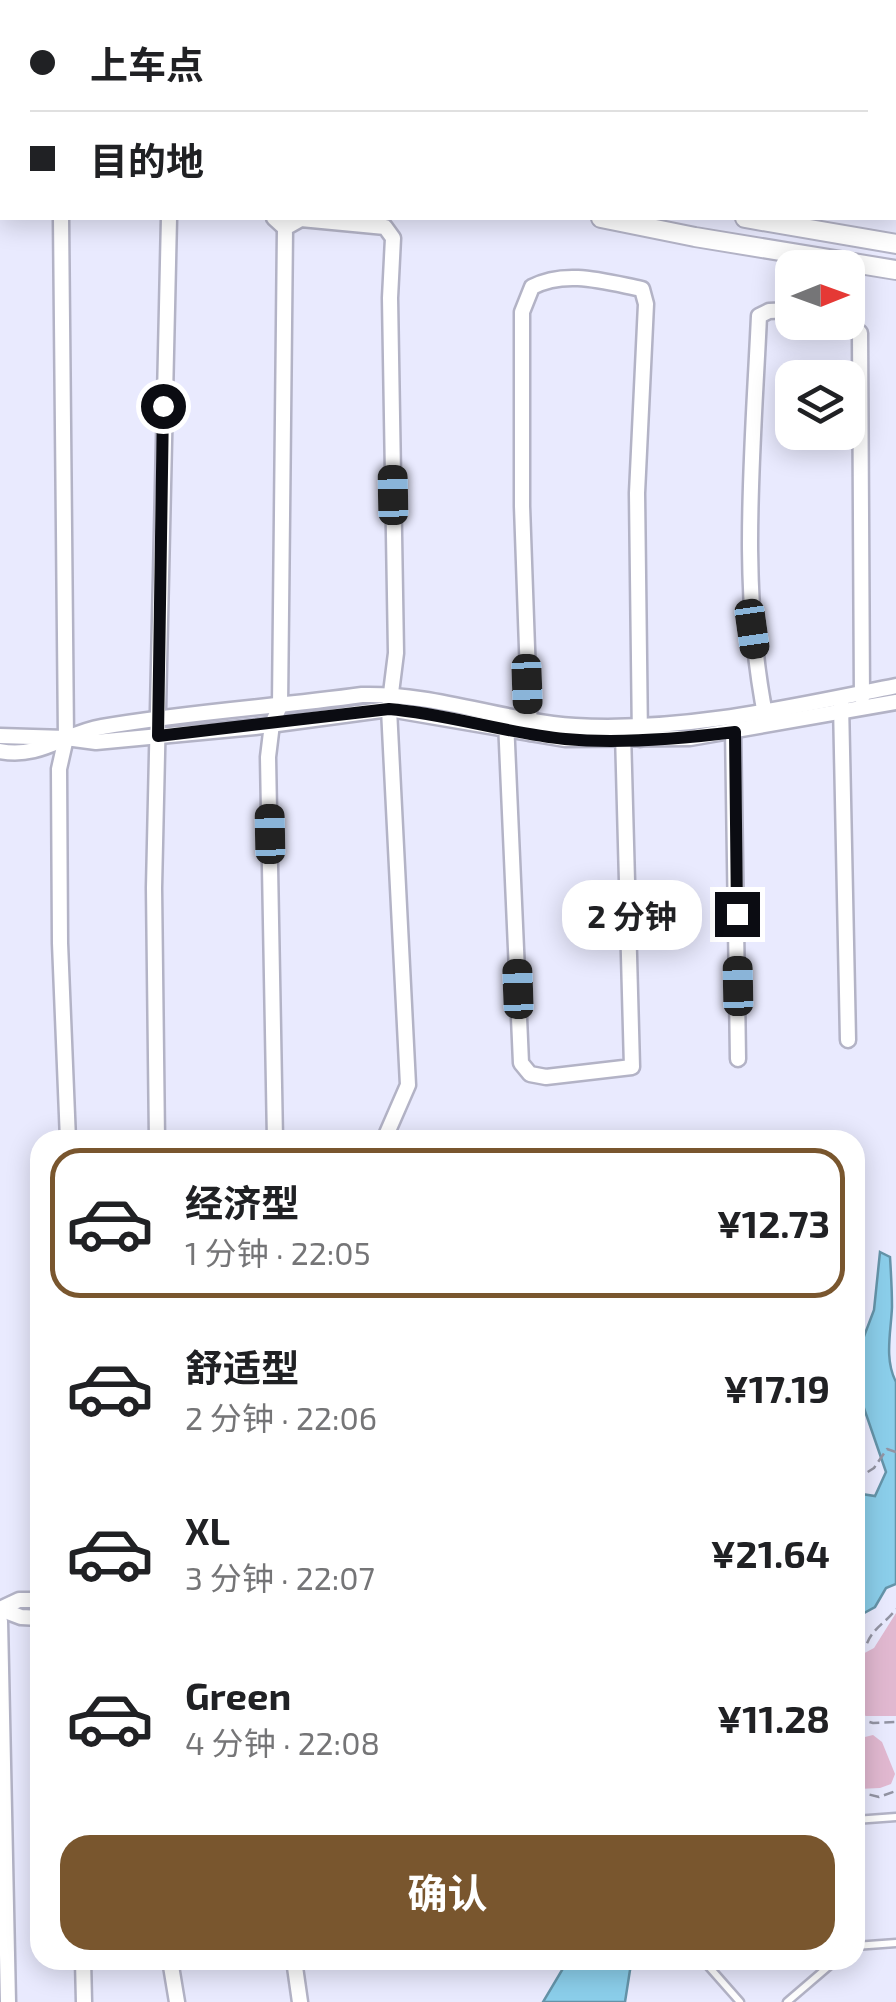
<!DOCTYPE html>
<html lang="zh">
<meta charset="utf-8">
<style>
:root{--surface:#fff;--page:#f6f6f6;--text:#202124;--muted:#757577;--line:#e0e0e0;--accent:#79562e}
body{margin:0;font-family:"Exo 2","Noto Sans SC",sans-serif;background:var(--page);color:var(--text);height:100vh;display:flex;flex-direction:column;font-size:38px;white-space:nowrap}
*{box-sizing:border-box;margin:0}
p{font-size:32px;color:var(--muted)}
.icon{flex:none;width:55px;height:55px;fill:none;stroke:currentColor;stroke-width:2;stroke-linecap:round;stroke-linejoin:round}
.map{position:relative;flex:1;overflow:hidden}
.panel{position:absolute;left:30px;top:1130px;width:835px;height:840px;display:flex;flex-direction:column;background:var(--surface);border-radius:30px;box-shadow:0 5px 25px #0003}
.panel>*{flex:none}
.banner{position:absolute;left:0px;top:0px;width:898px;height:220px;box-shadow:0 5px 25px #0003;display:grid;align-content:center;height:220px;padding:0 30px;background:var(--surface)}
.needle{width:65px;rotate:89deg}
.fabs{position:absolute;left:775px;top:250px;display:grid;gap:20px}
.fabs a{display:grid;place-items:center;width:90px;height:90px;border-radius:20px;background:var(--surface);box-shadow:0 5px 25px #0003;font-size:50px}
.end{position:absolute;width:45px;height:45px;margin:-22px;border:12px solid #0b0c12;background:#fff;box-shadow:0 0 0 5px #fff}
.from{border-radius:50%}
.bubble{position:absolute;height:70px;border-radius:30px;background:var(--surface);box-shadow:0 5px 25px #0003;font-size:32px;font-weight:700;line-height:70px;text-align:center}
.car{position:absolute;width:30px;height:60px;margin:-30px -15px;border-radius:12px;box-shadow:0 0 8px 2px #0007;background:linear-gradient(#222 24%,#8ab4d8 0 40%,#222 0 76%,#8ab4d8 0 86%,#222 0)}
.banner b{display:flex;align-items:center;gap:35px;height:95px;font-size:38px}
.banner b+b{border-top:2px solid var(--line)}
.banner i{width:25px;height:25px;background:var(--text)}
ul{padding:18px 0 0;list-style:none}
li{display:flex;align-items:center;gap:30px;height:150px;margin:0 20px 15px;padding:0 10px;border:5px solid transparent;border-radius:30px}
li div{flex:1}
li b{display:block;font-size:38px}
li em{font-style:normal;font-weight:700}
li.active{border-color:var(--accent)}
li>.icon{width:90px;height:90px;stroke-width:1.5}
.button{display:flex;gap:20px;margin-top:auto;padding:20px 30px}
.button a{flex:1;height:115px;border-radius:30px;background:var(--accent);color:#fff;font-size:40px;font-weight:700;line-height:115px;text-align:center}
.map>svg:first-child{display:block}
</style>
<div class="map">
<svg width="896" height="2002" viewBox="0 0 896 2002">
<rect width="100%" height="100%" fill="#e9eafe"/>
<!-- green -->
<g fill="#e1b8d0">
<path d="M896,1613V1716H866L855,1710V1658L874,1648Z"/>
<path d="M873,1735L882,1742L895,1774L891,1784L880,1788L858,1789L855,1786V1746L861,1738Z"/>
</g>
<!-- water -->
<g fill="#8bceea" stroke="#6594a9" stroke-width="2.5">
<path d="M880,1252L890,1257C891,1273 892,1291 892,1307C891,1332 884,1359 896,1382V1584L886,1588L875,1607L855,1618V1493L875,1496L886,1472L857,1388L855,1370V1360L874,1310Z"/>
<path d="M568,1960H638L630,1970L625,2002H543Z"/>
</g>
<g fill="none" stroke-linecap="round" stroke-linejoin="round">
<!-- service casing -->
<g stroke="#b3b3c6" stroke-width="11">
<g id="service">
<path d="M855,1820L896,1817"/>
<path d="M855,1946L896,1943"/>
<path d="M703,1960L740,2002"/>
<path d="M787,2002L836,1960"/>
</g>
</g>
<!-- minor casing -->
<g stroke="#b3b3c6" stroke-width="19">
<g id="minor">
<path d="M564,0V2"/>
<path d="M838,0L851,2"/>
<path d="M895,11H896"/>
<path d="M61,218L66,738L59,769L60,943L68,1140"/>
<path d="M274,218L285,228"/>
<path d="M848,321L860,333L862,698"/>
<path d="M841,703L848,1040"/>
<path d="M766,719C739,587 753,450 759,316L769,311L792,310"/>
<path d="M506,721L521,1063L530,1074L546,1077L632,1067L623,733"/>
<path d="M733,727L738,1059"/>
<path d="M530,733L522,506V312L532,287C566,269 606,282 642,289L646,304L637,493L640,739"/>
<path d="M0,736L66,738L96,742L255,727L389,709L565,739L690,738L896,702"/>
<path d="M0,751C40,759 65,733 102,727C188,712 276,707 362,695C435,693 503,721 575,726C683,732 791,707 896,686"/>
<path d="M157,1140L154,888L169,218"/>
<path d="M275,1140L268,757L272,724L280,706L285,228L301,219L385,227L393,238L390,298L396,653L389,709L408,1085L384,1140"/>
<path d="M0,1609L19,1600H40"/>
<path d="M0,1609L21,1617L40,1618"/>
<path d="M0,1621L8,2002"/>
<path d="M83,1960L84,2002"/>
<path d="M170,1960L177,2002"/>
<path d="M294,1960L300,2002"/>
</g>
</g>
<!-- tertiary casing -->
<g stroke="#b3b3c6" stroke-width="22">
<g id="tertiary">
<path d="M0,135H2"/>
<path d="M0,165H2"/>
<path d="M601,218L695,237L896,270"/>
<path d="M745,218L896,244"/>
</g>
</g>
<!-- path -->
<g stroke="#9394a3" stroke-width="2.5" stroke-dasharray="10 5" stroke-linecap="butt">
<path d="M855,1480L874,1468L887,1449L896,1452"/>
<path d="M855,1651L866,1646C872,1628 885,1624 896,1609"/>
<path d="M855,1718L873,1723L896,1722"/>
<path d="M855,1791L879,1797L896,1791"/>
</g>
<!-- service -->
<use href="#service" stroke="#fff" stroke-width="6"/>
<!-- minor -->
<use href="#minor" stroke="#fff" stroke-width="14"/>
<!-- tertiary -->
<use href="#tertiary" stroke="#fff" stroke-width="18"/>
</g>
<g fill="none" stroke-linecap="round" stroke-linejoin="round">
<!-- route -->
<path stroke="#0b0c12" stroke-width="12" d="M163,406L158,736L389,709C448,714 505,733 565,739C620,744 679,739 735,732L737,914"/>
</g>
</svg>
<div class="fabs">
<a><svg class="needle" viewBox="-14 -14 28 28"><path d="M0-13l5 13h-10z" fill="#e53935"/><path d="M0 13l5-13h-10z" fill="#757577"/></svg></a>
<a><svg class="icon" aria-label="layers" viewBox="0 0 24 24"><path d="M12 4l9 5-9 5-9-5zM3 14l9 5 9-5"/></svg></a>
</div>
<i class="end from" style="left:163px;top:406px"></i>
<i class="end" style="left:737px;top:914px"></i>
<div class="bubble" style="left:562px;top:880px;width:140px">2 分钟</div>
<i class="car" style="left:393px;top:495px;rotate:359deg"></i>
<i class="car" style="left:752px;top:629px;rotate:172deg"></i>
<i class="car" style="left:527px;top:684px;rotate:178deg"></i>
<i class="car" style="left:270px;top:834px;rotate:359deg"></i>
<i class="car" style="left:738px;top:986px;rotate:359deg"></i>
<i class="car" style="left:518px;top:989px;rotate:358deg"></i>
<div class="banner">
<b><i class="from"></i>上车点</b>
<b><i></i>目的地</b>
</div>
<section class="panel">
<ul>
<li class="active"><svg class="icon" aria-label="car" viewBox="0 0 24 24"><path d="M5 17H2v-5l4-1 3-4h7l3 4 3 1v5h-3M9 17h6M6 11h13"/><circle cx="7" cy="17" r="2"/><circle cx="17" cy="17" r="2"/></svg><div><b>经济型</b><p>1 分钟 · 22:05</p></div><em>¥12.73</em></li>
<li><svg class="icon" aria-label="car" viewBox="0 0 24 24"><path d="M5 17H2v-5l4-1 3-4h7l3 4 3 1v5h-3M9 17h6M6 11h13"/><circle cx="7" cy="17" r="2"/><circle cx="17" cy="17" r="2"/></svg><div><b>舒适型</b><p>2 分钟 · 22:06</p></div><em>¥17.19</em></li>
<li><svg class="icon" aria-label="car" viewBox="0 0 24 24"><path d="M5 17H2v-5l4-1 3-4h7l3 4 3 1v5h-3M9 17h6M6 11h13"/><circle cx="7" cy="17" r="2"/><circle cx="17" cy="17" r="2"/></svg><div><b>XL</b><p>3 分钟 · 22:07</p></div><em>¥21.64</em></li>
<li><svg class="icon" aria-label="car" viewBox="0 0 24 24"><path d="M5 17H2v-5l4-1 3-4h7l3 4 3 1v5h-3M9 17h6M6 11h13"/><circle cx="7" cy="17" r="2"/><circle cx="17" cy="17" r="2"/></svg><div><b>Green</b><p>4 分钟 · 22:08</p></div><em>¥11.28</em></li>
</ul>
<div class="button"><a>确认</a></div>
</section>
</div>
